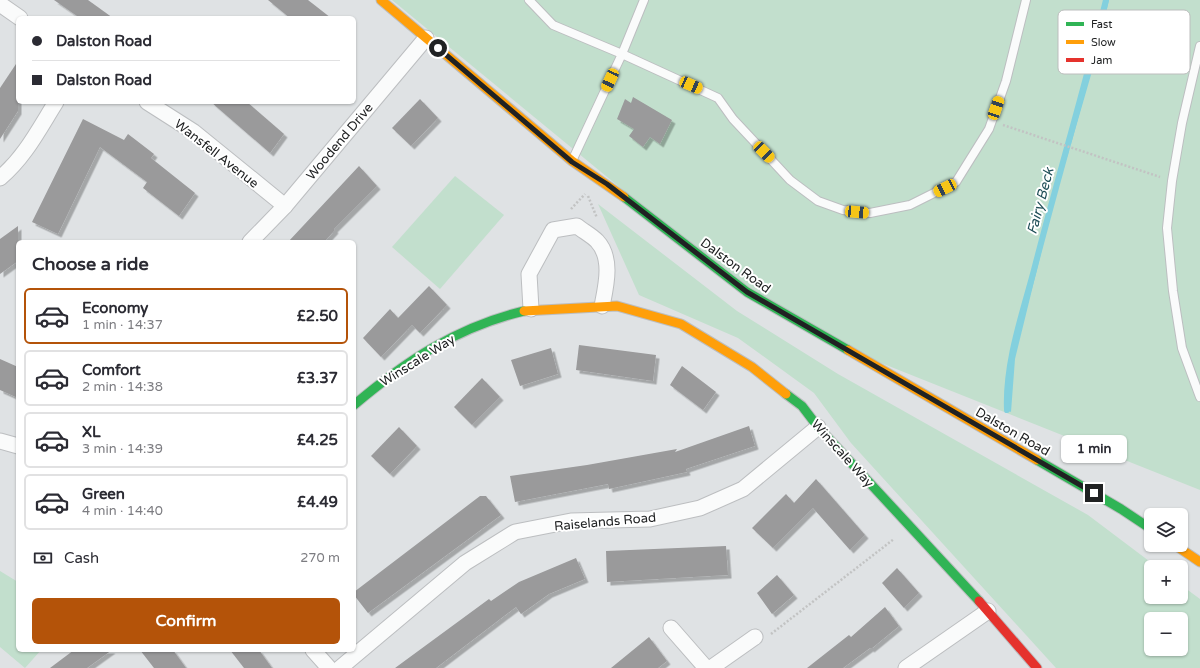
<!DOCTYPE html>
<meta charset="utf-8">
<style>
:root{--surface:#fff;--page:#f2f2f3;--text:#2b2b33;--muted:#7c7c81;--line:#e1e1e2;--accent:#b45309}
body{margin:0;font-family:"Varela Round",sans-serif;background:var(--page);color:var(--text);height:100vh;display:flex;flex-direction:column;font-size:15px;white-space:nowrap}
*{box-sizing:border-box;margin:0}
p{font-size:13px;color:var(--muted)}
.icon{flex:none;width:22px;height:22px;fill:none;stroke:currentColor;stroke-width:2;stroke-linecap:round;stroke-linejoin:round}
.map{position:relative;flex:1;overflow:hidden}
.sheet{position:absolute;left:16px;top:240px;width:340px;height:412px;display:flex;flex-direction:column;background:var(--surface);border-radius:6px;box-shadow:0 1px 3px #0004}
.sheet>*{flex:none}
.banner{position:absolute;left:16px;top:16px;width:340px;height:88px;border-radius:6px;box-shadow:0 1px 3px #0004;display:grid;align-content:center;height:88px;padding:0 16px;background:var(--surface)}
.tools{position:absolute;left:1144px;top:508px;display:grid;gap:8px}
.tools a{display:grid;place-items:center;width:44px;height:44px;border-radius:6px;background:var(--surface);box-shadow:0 1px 3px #0004;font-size:20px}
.end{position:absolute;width:18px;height:18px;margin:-9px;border:5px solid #202223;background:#fff;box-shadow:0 0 0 2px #fff}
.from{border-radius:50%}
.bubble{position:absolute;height:28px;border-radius:6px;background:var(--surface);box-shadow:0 1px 3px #0004;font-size:13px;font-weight:700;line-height:28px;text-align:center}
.car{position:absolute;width:12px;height:24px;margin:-12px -6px;border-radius:5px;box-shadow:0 0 3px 1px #0007;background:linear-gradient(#f5c518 24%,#345 0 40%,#f5c518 0 76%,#345 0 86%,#f5c518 0)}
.banner b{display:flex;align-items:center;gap:14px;height:38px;font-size:15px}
.banner b+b{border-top:1px solid var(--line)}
.banner i{width:10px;height:10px;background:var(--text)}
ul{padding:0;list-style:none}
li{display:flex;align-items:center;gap:12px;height:56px;margin:0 8px 6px;padding:0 8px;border:2px solid var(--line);border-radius:6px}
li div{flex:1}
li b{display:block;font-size:15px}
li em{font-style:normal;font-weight:700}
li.current{border-color:var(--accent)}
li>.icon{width:36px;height:36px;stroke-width:1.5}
h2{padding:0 16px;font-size:18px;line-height:48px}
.pay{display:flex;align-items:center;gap:10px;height:44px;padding:0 16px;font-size:15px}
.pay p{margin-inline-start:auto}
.action{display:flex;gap:8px;margin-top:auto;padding:8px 16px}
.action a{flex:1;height:46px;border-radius:6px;background:var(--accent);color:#fff;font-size:16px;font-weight:700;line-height:46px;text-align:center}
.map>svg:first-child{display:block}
</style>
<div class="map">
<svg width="1200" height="668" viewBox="0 0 1200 668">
<defs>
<filter id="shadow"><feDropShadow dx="3.5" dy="3.5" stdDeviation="0" flood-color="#0004"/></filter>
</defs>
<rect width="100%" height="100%" fill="#dfe2e4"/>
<!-- green -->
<g fill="#c2dfcd" fill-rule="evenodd">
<path d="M392,0H1200V490L846,349L747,292Z"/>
<path d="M455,176L504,215L440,289L392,247Z"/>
<path d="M598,204L737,311L838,374L1088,515L1157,567H1151V597H1181V585L1200,599V668H1056L851,443L814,393L738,338L639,295ZM1151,619H1181V649H1151Z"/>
<path d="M0,571L18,582V650H41L25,668L0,647Z"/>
</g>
<!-- water -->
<g fill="#83d0de">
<path d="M1106,0H1109L1095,61L1071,144L1068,143L1089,67Z"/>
<path d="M1065,150L1069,151L1057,188L1015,359L1011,412L1007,410V405L1012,356Z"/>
</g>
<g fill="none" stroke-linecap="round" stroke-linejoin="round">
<!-- stream -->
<path stroke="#83d0de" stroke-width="6" d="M1007,410C1005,363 1022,315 1034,270C1057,180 1084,91 1106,0"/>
</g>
<!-- building -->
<g fill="#9a9a9b" filter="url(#shadow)">
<path d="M54,0H88L113,18H80Z"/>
<path d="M268,0H308L331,18H290Z"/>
<path d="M18,61V111L0,139V88Z"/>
<path d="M633,97L672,120L660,144L650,137L643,147L629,136L634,129L617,119L625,99L631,103Z"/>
<path d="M420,99L438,118L411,146L392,128Z"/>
<path d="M211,102H247L284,134L270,153Z"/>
<path d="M83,119L124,140L128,134L154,154L151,158L195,193L179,216L143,188L147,182L100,147L58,234L32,222Z"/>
<path d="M359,166L377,186L334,229L335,230L324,242H288Z"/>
<path d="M18,226V261L0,274V239Z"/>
<path d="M429,286L447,305L420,333L412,325L381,357L363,338L390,309L398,318Z"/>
<path d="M579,345L656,355L653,381L576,370Z"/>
<path d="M551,348L558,374L520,386L511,360Z"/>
<path d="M0,359L18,367V398L0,390Z"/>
<path d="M682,366L716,392L703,410L670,385Z"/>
<path d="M482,378L500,397L472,425L454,407Z"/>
<path d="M749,426L755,446L686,469L687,472L609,489L608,484L515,502L510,476L587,465L677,449L675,452Z"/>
<path d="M399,427L417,446L390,474L371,456Z"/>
<path d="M816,479L865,535L850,550L813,508L773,548L752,528L786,494L794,503Z"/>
<path d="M480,496H486L501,515L368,613L354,595V592Z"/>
<path d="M726,546L728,575L607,582L606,551Z"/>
<path d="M576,558L585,579L549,594L521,614L516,607L436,668H395L489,599L491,601L519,582Z"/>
<path d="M897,568L919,593L904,608L882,583Z"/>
<path d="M777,575L794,595L772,614L757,593Z"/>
<path d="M885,607L899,626L871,649L870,648L843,668H807L849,635L851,637Z"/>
<path d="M649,637L667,661L658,668H611Z"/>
<path d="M74,650H112L87,668H50Z"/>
<path d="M140,650H173L186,668H154Z"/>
<path d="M230,650H259L272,668H244Z"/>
</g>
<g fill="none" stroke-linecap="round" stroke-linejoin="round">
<!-- lane casing -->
<g stroke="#bcbec0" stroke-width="10">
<g id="lane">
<path d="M529,0L553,25L622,54L572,161"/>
<path d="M644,0L622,54L718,98L733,119L764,152L790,180L818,201L843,210L870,213L910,205L956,182L989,129L1006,81L1026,0"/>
<path d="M1200,46L1182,123L1172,181L1167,228L1173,291L1182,348L1200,397"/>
</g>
</g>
<!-- street casing -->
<g stroke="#bcbec0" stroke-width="17">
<g id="street">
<path d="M0,4L20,18"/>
<path d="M147,102L194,132L285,206"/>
<path d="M0,178C25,157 39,129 56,102"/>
<path d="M250,242L285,206L426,38"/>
<path d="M531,309L529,274L553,230L577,226C583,231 591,235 597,241C613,258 606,286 602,306"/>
<path d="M0,441L18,446"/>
<path d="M671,628L706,668"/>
<path d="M313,650L329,668"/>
<path d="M340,668L465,563L515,532L571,521L650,519L700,508L743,489L818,427"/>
<path d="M711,668L755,637"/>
<path d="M906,668L988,611"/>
</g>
</g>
<!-- fast casing -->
<g stroke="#bcbec0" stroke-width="11">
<g id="fast">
<path d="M624,197L747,292L848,350"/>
<path d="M786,394L802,406L818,427L979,601"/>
<path d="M354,405C406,361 457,327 524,311"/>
<path d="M1037,460L1121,509L1151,529"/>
</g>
</g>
<!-- slow casing -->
<g stroke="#bcbec0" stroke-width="11">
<g id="slow">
<path d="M381,0L572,161L624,197"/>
<path d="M524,311L617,306L681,324L752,367L786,394"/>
<path d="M848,350L1037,460"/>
<path d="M1175,545L1200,562"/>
</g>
</g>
<!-- jam casing -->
<g stroke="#bcbec0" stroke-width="11">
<path id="jam" d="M979,601L1037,668"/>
</g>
<!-- path -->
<g stroke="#c2c3c3" stroke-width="2.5" stroke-dasharray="2 2" stroke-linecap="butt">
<path d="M1003,125L1160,177"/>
<path d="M588,196L597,218"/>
<path d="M571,209L585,194"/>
<path d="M771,634L894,539"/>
</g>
<!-- lane -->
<use href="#lane" stroke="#fafbfb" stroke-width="8"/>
<!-- street -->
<use href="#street" stroke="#fafbfb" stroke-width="15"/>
<!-- fast -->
<use href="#fast" stroke="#30b455" stroke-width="9"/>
<!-- slow -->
<use href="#slow" stroke="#ff9f0a" stroke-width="9"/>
<!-- jam -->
<use href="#jam" stroke="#e5322d" stroke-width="9"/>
</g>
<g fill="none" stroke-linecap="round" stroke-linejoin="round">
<!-- route -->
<path stroke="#202223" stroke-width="5" d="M438,48L572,162L607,184L747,292L1094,493"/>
</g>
<g text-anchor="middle" stroke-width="4" stroke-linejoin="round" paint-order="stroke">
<!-- street labels -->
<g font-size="13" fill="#202223" stroke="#fff">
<text transform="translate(339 141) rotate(-50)" y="5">Woodend Drive</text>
<text transform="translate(217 153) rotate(38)" y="5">Wansfell Avenue</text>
<text transform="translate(736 265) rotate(36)" y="5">Dalston Road</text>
<text transform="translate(417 360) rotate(-32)" y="5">Winscale Way</text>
<text transform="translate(1013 431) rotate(30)" y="5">Dalston Road</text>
<text transform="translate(843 453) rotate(48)" y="5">Winscale Way</text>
<text transform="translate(605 521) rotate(-5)" y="5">Raiselands Road</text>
</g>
<!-- water labels -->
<g font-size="14" font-style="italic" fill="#1f4e57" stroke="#fff">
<text transform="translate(1040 201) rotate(-75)" y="5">Fairy Beck</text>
</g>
</g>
<!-- legend -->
<rect x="1058" y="10" width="132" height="64" rx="6" fill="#fff" stroke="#bcbdbd" stroke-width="1"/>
<rect x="1066" y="22" width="18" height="4" fill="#30b455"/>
<rect x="1066" y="40" width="18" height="4" fill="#ff9f0a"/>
<rect x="1066" y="58" width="18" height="4" fill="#e5322d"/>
<g font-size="11" fill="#202223">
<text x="1091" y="28">Fast</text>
<text x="1091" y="46">Slow</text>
<text x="1091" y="64">Jam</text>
</g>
</svg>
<div class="tools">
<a><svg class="icon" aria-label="layers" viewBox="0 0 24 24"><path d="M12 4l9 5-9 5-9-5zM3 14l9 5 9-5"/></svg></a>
<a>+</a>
<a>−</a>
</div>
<i class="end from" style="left:438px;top:48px"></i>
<i class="end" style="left:1094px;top:493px"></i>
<div class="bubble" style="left:1061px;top:435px;width:66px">1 min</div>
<i class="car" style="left:610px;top:80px;rotate:205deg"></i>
<i class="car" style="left:691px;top:85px;rotate:114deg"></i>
<i class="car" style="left:996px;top:108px;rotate:19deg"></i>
<i class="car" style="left:764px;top:152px;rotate:135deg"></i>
<i class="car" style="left:945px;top:188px;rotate:244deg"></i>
<i class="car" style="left:857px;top:212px;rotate:95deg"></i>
<div class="banner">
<b><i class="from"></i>Dalston Road</b>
<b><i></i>Dalston Road</b>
</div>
<section class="sheet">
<h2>Choose a ride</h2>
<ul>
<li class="current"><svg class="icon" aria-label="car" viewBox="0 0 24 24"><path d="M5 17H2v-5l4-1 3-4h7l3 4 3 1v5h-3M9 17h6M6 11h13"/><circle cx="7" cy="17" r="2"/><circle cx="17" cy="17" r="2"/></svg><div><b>Economy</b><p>1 min · 14:37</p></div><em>£2.50</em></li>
<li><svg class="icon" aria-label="car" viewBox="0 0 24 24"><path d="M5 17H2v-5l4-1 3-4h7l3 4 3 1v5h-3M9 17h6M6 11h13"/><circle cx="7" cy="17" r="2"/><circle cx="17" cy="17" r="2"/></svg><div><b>Comfort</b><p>2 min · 14:38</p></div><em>£3.37</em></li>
<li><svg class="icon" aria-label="car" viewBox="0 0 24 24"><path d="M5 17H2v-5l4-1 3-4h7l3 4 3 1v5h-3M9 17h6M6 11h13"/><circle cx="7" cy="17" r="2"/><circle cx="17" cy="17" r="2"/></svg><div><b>XL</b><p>3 min · 14:39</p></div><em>£4.25</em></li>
<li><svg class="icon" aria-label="car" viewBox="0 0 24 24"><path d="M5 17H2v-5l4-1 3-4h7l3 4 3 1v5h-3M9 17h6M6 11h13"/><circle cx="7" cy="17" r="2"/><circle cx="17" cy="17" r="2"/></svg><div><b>Green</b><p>4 min · 14:40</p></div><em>£4.49</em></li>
</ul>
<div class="pay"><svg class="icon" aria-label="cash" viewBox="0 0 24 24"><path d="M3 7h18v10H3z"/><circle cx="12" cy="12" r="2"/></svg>Cash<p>270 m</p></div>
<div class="action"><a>Confirm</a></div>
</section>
</div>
